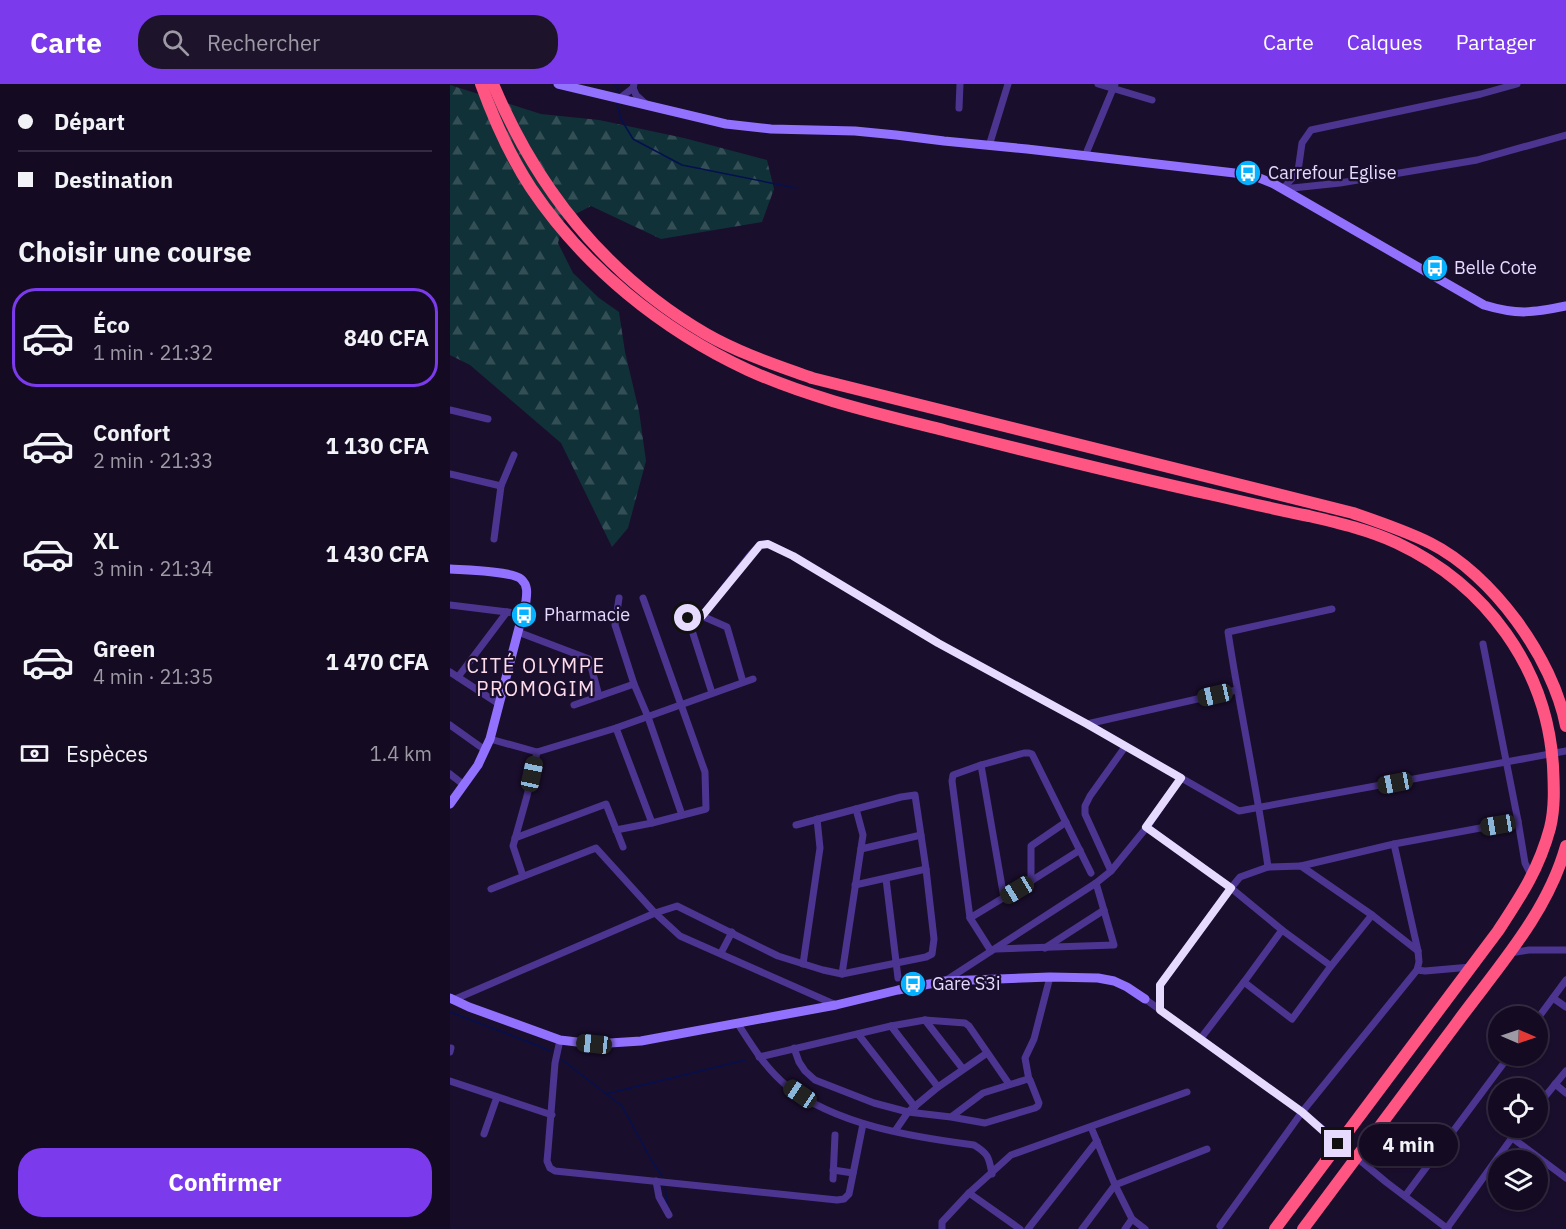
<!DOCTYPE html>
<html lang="fr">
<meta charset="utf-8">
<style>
:root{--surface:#140a22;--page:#1d132a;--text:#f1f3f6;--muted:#9d9aa5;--line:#332b40;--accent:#7c3aed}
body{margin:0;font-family:"IBM Plex Sans",sans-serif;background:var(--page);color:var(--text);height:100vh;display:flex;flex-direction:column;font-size:22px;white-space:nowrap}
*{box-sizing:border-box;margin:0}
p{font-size:20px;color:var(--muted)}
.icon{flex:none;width:33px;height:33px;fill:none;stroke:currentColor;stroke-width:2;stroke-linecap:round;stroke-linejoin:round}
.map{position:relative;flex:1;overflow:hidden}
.drawer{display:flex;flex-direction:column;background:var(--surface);width:450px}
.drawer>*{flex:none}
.guide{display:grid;align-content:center;height:132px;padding:0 18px;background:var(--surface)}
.needle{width:39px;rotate:92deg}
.controls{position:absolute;left:1038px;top:922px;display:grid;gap:12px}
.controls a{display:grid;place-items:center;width:60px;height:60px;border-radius:50%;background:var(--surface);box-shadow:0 2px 4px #0004,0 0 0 2px var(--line);font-size:30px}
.end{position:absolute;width:27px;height:27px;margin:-14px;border:8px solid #e6daff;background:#111;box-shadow:0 0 0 3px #111}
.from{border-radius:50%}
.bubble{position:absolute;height:42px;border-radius:21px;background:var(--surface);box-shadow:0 2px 4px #0004,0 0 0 2px var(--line);font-size:20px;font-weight:700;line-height:42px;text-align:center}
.car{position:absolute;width:18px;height:36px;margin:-18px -9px;border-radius:8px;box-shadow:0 0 4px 2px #0007;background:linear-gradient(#222 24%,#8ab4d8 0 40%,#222 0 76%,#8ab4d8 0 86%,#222 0)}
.guide b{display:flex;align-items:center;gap:21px;height:57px;font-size:22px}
.guide b+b{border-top:2px solid var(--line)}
.guide i{width:15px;height:15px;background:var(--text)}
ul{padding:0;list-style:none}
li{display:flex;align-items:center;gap:18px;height:99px;margin:0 12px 9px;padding:0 6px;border:3px solid transparent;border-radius:24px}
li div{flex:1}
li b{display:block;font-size:22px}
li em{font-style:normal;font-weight:700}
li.current{border-color:var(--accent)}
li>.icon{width:54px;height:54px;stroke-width:1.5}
h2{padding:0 18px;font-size:27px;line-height:72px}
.pay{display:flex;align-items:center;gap:15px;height:66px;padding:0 18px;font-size:22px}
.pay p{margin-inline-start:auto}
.cta{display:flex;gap:12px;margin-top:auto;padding:12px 18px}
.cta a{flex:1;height:69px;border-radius:24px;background:var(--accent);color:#fff;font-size:24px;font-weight:700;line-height:69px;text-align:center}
header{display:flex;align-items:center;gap:36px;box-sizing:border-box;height:84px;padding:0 30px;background:var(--accent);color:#fff}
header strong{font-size:28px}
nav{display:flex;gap:33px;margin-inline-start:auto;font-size:21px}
.search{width:420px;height:54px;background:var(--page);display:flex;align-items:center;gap:15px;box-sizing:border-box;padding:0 21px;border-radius:24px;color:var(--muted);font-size:22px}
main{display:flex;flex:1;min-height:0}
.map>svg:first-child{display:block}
</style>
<header>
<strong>Carte</strong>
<div class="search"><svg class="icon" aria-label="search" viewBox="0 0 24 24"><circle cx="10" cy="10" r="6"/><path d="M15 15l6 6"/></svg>Rechercher</div>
<nav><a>Carte</a><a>Calques</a><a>Partager</a></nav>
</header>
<main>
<section class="drawer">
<div class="guide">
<b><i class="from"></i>Départ</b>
<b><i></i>Destination</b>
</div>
<h2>Choisir une course</h2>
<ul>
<li class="current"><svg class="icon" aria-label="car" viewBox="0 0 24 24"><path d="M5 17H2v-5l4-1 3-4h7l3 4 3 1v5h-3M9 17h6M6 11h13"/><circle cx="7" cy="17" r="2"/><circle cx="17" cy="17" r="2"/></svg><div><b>Éco</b><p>1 min · 21:32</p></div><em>840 CFA</em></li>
<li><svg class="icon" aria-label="car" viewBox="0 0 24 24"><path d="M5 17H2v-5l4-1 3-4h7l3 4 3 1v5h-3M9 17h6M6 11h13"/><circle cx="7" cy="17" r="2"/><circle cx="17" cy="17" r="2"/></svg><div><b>Confort</b><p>2 min · 21:33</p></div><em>1 130 CFA</em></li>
<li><svg class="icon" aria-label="car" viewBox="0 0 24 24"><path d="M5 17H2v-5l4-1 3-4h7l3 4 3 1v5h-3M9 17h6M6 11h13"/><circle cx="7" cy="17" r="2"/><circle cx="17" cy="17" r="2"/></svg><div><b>XL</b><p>3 min · 21:34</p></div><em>1 430 CFA</em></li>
<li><svg class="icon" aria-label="car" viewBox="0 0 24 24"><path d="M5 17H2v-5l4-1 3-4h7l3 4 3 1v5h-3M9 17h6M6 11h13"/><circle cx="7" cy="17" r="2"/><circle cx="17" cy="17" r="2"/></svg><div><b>Green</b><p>4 min · 21:35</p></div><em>1 470 CFA</em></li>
</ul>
<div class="pay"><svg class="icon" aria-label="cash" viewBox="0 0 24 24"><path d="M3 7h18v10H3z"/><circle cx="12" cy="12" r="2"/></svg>Espèces<p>1.4 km</p></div>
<div class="cta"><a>Confirmer</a></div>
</section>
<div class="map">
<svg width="1116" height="1145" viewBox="0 0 1116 1145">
<defs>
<pattern id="forest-firs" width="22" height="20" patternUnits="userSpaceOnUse" patternTransform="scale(1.5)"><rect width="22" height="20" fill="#113138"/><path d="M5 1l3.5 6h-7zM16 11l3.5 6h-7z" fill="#344e56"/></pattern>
</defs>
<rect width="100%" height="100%" fill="#1a0e2d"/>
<!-- forest -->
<path fill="url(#forest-firs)" d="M0,1L91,30L149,36L234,54L317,76L324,105L312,138L211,155L141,122L114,136L108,159L123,189L149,214L169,228L175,268L189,327L196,377L178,444L162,463L111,359L20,281L0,271Z"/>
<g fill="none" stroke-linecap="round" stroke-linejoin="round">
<!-- stream -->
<g stroke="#051050" stroke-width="1.5">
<path d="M165,0L168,5L167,10"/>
<path d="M167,20L171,35L183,55L232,81L346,104"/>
<path d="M0,928L89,962L100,967"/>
<path d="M111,975L172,1022L203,1079L212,1092"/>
<path d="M156,1010L295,976"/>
<path d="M215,1103L218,1124"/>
</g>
<!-- street -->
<g stroke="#4c3591" stroke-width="7">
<path d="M648,0L702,16"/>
<path d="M183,4L186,11L196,20"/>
<path d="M170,14L183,4L184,0"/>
<path d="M509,24L510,0"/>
<path d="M539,62L558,0"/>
<path d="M635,72L665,0"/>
<path d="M833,105L890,99L1027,76L1116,51"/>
<path d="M833,105L848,87L852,59L861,46L1031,10L1067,0"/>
<path d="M0,326L38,335"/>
<path d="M0,390L51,402"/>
<path d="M44,455L51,402L64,371"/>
<path d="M169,514L165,541L184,600L198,633L232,731"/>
<path d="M0,521L73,530"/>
<path d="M252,532L301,470L310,461L318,460L343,472L488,559L637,640L789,727L1116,667"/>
<path d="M68,548L139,575L149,612"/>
<path d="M1033,560L1068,737L1075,779L1081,791"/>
<path d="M0,588L49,620"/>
<path d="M8,593L57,528"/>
<path d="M262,609L238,534L252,532L277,543L293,598"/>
<path d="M124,621L184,600"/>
<path d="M637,640L787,606"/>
<path d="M0,641L35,666"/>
<path d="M166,644L202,739"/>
<path d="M40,655L87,668L166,644L303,595"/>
<path d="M531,681L554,814"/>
<path d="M0,690L14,701"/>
<path d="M697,743L781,804L832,846L881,882"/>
<path d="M166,746L202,739L256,725L255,688L193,514"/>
<path d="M65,754L156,720L173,763"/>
<path d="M411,765L471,751"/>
<path d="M851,782L944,760L1068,737"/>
<path d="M818,783C807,704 790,627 778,548L882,525"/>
<path d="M661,787L635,730V722L640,712L675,663"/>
<path d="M73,792L63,762L77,712L87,668"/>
<path d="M436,795L448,894"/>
<path d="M581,797V762L616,738"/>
<path d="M405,801L476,785"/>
<path d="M41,805L146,764L205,829L230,852L386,921"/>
<path d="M520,834L581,797L630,766"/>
<path d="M832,846L794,898L842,935L881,882L922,831"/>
<path d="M595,864L654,826"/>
<path d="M546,865L664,861L646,799"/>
<path d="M541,867L520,834L502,697L503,691L531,681L574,669H579L582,670L641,789"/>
<path d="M271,869L282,848"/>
<path d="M1060,869L1079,866H1116"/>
<path d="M353,880L370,764L367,735"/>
<path d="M967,886L975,887L1021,883"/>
<path d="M392,890L413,751L406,725"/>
<path d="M495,897L646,799L661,787L697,743L731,694"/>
<path d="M1103,914L1116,923"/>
<path d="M695,915L852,1028L936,1098L998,1145"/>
<path d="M3,916L205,829L227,822L328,872L373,886L392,890L476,873L482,870L484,855L476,785L465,711L451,713L346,741"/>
<path d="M710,926V901L781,804L790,793L818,783L851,782L922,831L968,867"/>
<path d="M1088,934L1116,896"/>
<path d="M475,936L513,985"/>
<path d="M288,940C302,962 316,985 337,1002C386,1041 463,1053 524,1061C539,1070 539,1074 542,1090"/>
<path d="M441,942L488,1003"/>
<path d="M408,950L465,1023"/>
<path d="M751,954L794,898"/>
<path d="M110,956L105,979L98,1066L97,1077L100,1084L105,1087L387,1116L394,1115L399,1110L413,1040"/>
<path d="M344,964L349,978L355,987L365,996L424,1019L458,1028L501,1033L533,1009L578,995L580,996L589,1019L588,1022L585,1024L535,1039L501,1033"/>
<path d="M0,968L1,964"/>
<path d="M309,973L441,942L475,936L515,939L519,942L559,1000"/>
<path d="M579,996L575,974L584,955L600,893"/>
<path d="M0,997L102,1031"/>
<path d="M1105,1000L1116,1009"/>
<path d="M1088,1021L1116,987"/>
<path d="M641,1043L665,1101L682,1135L695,1145"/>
<path d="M445,1047L458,1028L488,1003L537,969"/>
<path d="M34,1050L47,1013"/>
<path d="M1061,1053L1116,1094"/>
<path d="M383,1086L403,1089"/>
<path d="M383,1095L385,1051"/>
<path d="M206,1097L209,1113L219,1131"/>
<path d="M519,1109L570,1145"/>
<path d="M955,1112L1059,972"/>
<path d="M770,1142L852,1028L967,886L969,878L968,867L944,760"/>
<path d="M997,1144L1069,1044"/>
<path d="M492,1145V1138L519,1109L561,1071L737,1008"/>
<path d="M578,1145L647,1057"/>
<path d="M632,1145L665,1101L757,1065"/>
<path d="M675,1145L682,1135"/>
</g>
<!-- secondary -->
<g stroke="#9371ff" stroke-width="9">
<path d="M108,0L276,40L321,45L405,47L446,51L494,57L577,65L802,91L824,100L1034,221C1067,231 1083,229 1116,222"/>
<path d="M0,485C14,486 62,487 71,495C78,501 77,509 76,517L40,655L28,681L0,720"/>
<path d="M0,914L19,923L110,956L144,960L191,957L386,921L448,906L495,897L600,893L648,894L664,897L677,903L695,915"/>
</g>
<!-- highway -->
<g stroke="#ff5583" stroke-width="12">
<path d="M31,0C44,36 60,72 81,104C134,183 212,246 298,286C362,315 430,330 497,347C588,370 678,392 768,412C798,419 829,426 859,432C889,439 919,446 947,459C1036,501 1097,584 1103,682C1104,703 1105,724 1100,744C1089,785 1071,812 1048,847L825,1145"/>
<path d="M43,0C87,105 157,192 256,250C289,269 326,281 362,294L903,429C929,438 956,447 980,459C1042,490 1103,574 1116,642"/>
<path d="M853,1145C904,1077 955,1008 1006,940C1047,884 1097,830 1116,762"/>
</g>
</g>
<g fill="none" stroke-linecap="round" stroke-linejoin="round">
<!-- route -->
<path stroke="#e6daff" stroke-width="8" d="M238,534L252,532L310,461L318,460L343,472L488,559L637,640L731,694L696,743L781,804L710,901V926L852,1028L888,1060"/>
</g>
<!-- icons -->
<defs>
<g id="bus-disc" transform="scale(1.35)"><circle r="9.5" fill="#06b2ff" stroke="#1a0e2d"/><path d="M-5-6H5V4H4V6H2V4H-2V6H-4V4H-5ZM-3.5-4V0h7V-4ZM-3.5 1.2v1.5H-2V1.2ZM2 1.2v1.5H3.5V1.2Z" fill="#fff"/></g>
</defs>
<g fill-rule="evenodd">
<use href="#bus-disc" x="798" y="89"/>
<use href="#bus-disc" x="985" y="184"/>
<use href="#bus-disc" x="74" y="531"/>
<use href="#bus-disc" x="463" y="900"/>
</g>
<g text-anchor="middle" stroke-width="4.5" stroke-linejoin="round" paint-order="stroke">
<!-- poi labels -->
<g font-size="18" fill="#e6daff" stroke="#1a0e2d" text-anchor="start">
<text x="818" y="95">Carrefour Eglise</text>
<text x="1004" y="190">Belle Cote</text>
<text x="94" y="537">Pharmacie</text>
<text x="482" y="906">Gare S3i</text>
</g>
<!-- neighbourhood labels -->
<g font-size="20" letter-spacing="1.5" fill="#ffdceb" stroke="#1a0e2d">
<text x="86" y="589">CITÉ OLYMPE<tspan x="86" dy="23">PROMOGIM</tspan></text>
</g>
</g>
</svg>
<div class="controls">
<a><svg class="needle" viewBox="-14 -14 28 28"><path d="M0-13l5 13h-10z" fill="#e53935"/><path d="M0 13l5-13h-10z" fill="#9d9aa5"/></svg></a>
<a><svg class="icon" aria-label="locate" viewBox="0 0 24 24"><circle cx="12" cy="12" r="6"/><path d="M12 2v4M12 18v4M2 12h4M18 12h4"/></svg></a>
<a><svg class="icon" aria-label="layers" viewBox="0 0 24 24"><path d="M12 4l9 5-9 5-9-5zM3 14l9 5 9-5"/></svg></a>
</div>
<i class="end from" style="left:238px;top:534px"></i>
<i class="end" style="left:888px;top:1060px"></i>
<div class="bubble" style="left:909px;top:1040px;width:99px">4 min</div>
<i class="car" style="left:765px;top:611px;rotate:257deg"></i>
<i class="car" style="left:82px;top:690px;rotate:12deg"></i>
<i class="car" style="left:945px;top:699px;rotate:259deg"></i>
<i class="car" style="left:1048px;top:741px;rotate:260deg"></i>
<i class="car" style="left:567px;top:806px;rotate:239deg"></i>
<i class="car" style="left:144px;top:960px;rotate:276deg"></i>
<i class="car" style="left:350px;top:1010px;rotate:304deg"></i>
</div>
</main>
